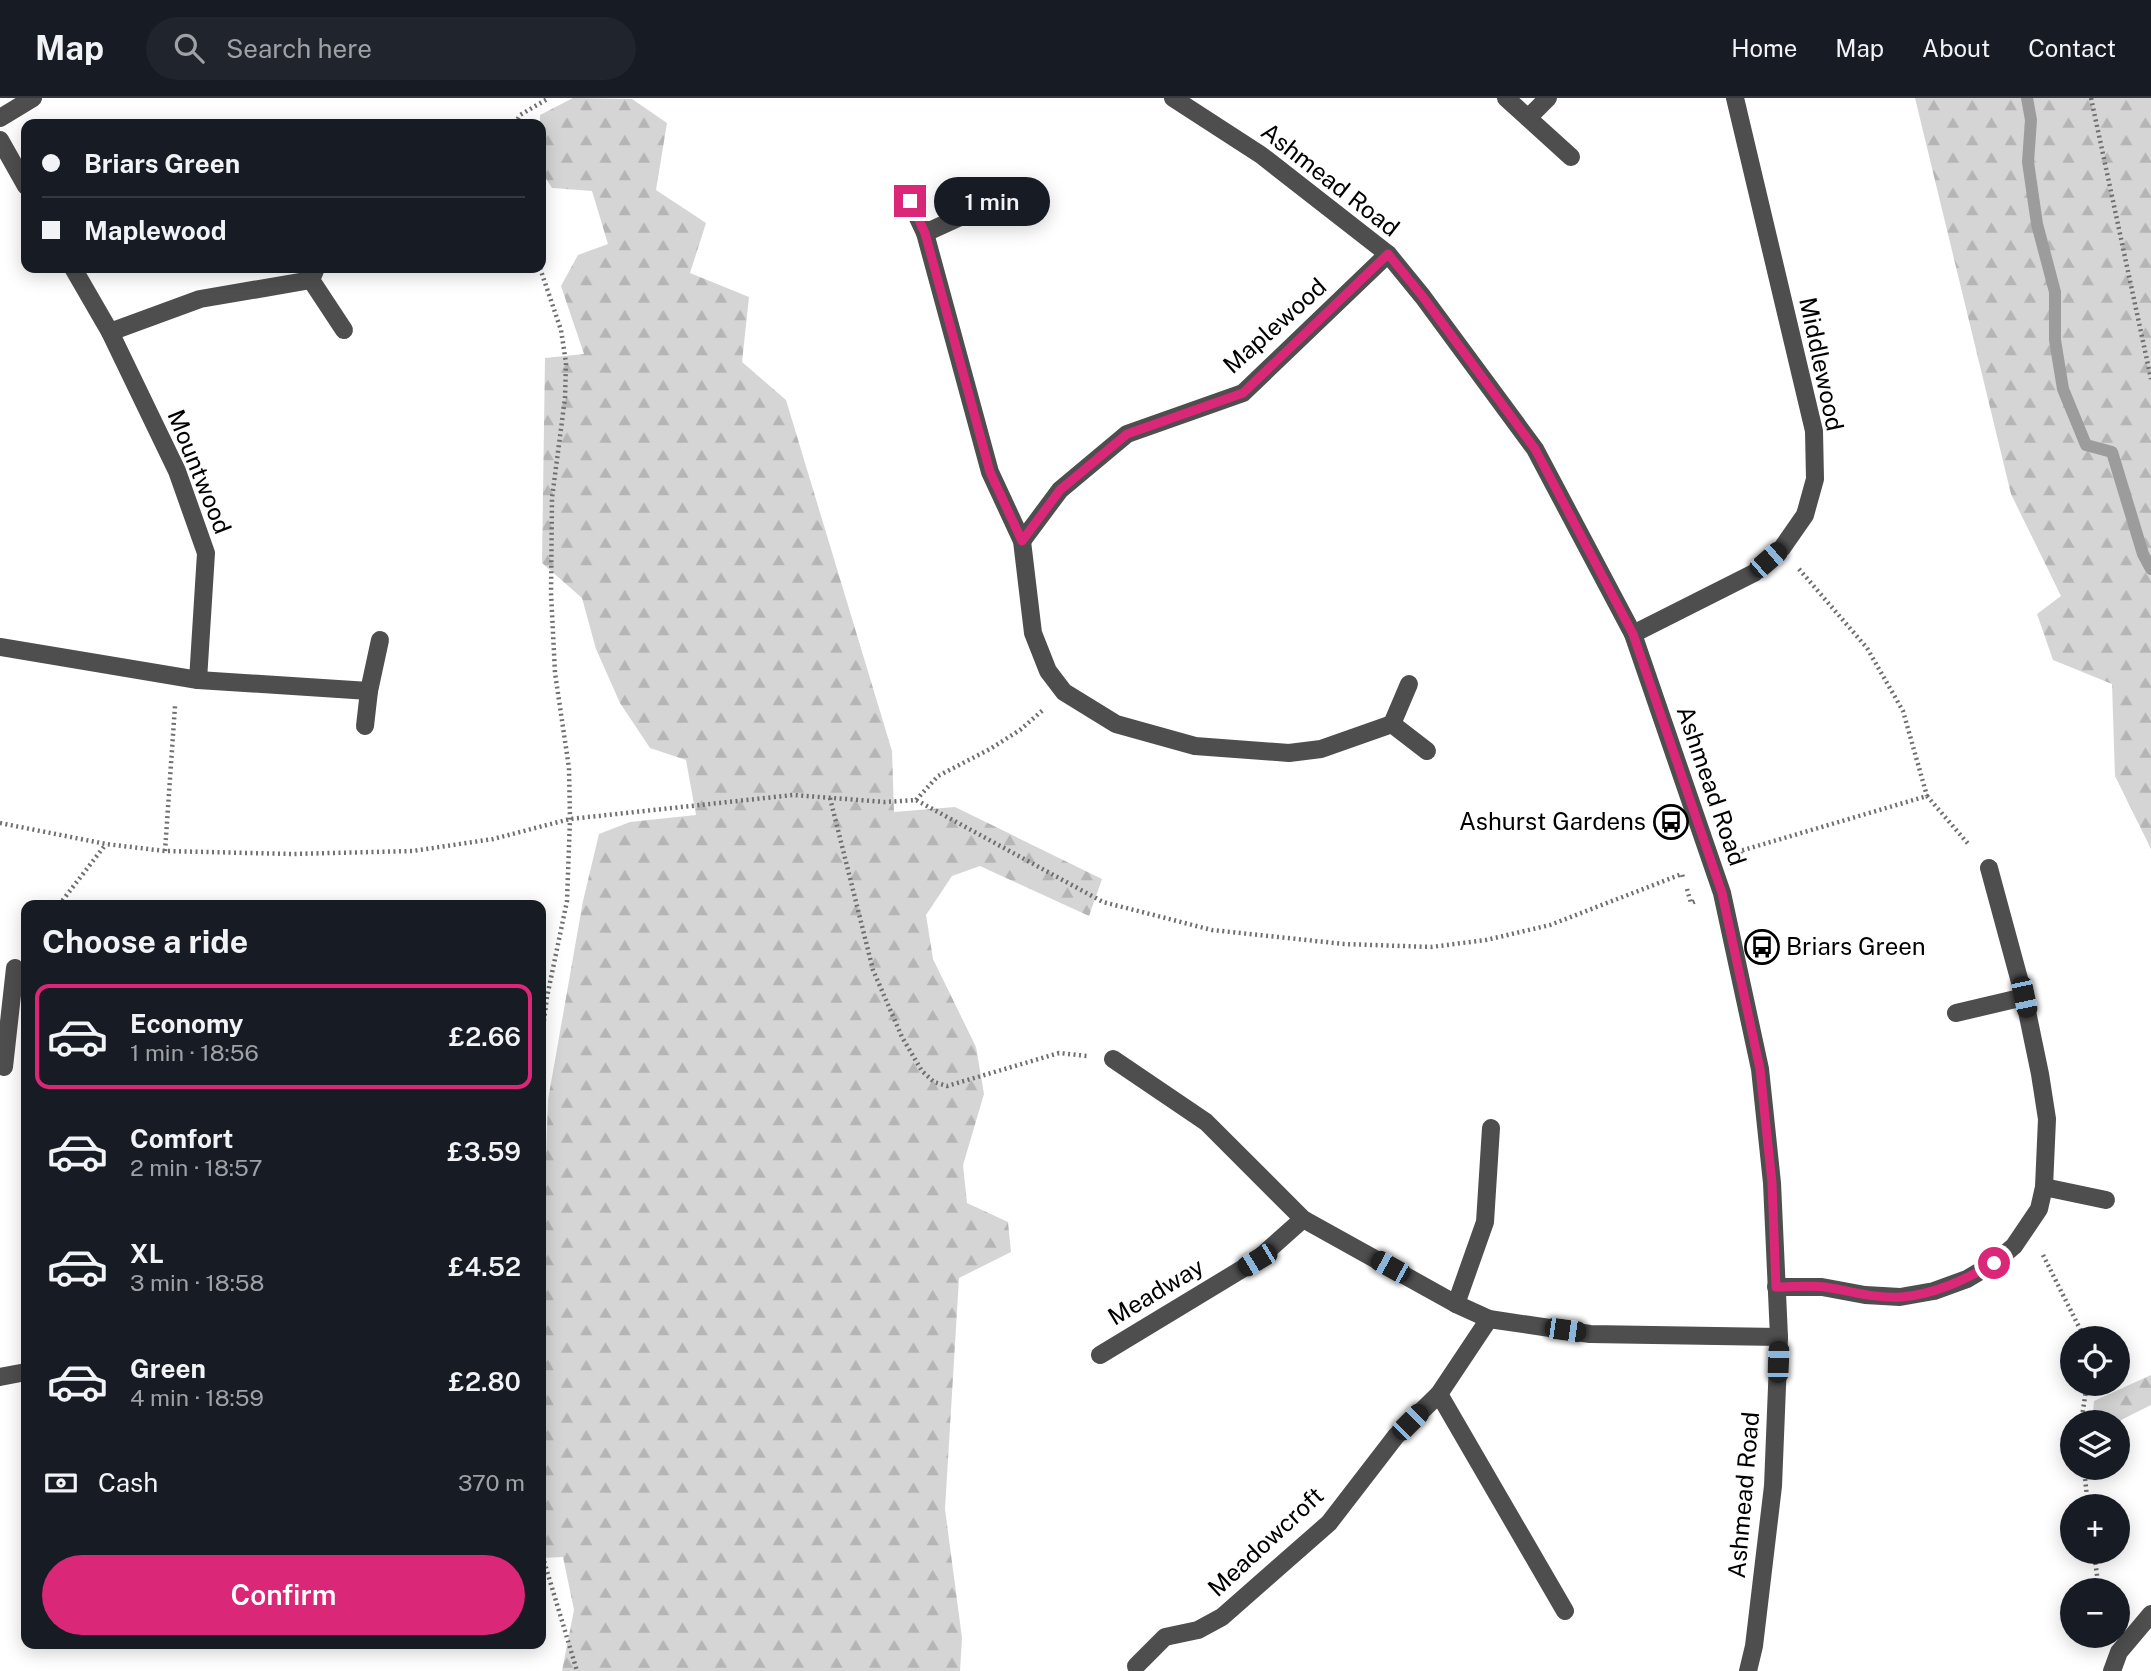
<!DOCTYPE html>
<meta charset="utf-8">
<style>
:root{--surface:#171b24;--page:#20242c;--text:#f1f3f6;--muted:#9ea1a6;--line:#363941;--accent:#db2777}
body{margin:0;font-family:"Public Sans",sans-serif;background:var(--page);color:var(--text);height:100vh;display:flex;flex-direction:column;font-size:26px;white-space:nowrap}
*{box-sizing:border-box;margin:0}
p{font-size:23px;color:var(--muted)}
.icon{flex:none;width:38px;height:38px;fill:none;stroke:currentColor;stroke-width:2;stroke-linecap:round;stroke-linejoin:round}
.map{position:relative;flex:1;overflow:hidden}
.drawer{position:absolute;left:21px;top:802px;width:525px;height:749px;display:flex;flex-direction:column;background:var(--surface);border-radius:14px;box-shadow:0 4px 18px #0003}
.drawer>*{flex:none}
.hud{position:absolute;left:21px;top:21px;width:525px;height:154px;border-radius:14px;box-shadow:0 4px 18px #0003;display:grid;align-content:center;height:154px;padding:0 21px;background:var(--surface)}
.buttons{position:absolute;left:2060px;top:1228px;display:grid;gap:14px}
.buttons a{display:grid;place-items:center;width:70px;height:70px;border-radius:50%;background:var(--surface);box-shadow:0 4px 18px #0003;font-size:35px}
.end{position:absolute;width:32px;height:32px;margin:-16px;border:9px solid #db2777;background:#fff;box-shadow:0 0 0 4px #fff}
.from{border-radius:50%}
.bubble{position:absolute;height:49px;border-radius:24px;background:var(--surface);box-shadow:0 4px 18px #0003;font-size:23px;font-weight:600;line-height:49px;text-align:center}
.car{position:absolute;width:21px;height:42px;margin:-21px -10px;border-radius:9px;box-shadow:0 0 5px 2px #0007;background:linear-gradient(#222 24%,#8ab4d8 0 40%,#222 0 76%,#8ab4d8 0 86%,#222 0)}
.hud b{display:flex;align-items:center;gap:24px;height:66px;font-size:26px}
.hud b+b{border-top:2px solid var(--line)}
.hud i{width:18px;height:18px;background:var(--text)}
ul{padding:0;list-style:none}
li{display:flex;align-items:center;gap:21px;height:105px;margin:0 14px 10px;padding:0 7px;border:4px solid transparent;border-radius:14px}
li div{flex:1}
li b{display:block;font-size:26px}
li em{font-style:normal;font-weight:600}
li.on{border-color:var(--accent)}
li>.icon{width:63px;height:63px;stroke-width:1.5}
h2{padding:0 21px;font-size:32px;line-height:84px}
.pay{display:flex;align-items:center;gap:18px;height:77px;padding:0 21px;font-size:26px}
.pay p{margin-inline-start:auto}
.action{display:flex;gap:14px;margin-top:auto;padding:14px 21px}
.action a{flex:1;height:80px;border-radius:42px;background:var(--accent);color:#fff;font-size:28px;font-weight:600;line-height:80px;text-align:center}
header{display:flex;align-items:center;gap:42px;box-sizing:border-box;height:98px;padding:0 35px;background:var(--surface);border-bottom:2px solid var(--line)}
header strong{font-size:33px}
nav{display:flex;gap:38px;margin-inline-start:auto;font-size:24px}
.search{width:490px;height:63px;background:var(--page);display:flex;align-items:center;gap:18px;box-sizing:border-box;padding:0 24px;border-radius:38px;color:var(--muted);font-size:26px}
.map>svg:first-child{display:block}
</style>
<header>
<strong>Map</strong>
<div class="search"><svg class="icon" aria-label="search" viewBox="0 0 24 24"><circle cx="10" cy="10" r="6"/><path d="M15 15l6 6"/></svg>Search here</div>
<nav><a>Home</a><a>Map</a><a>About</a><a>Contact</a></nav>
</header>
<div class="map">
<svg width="2151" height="1573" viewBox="0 0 2151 1573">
<defs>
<pattern id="forest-firs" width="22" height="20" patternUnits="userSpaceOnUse" patternTransform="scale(1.75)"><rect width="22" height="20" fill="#d5d5d5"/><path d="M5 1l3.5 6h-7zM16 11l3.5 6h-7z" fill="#b5b5b5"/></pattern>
</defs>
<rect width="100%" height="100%" fill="#fff"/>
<!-- forest -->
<g fill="url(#forest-firs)">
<path d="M573,0L632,1L667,25L656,92L706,125L690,175L749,199L742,264L786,302L892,653L894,714L955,709L1102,781L1089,818L980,768L952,778L926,817L933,861L976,949L984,996L963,1067L967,1105L1008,1124L1011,1154L959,1180L945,1411L962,1540L960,1573H562L574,1512L563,1459L541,1460V1205L548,1002L583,803L599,736L630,724L696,717L686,662L650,650L620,605L596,551L582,500L542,465L545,260L584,256L561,188L578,157L608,146L592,93L552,90L541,73L540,17Z"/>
<path d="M1915,0H2151V751L2115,678L2112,586L2053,562L2037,516L2061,498L2011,396Z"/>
<path d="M2151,1277V1307L2115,1325H2092L2094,1303Z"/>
</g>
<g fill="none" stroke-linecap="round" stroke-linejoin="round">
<!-- stream -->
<path stroke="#9c9c9c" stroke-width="12" d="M2027,0L2031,22L2028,64L2037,126L2055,194V242L2063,291L2086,347L2112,354L2143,456L2151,471"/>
<!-- path -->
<g stroke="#707070" stroke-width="4.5" stroke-dasharray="2 3.5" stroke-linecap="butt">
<path d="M2091,0L2151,281"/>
<path d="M515,26L520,17L549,0"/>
<path d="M540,170L561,232L566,265L565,300L552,400L551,495L555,575L569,670L570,721L567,803L547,899L541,945"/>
<path d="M1799,471L1867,550L1903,613L1927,698"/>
<path d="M830,700L873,872L902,939L922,973L934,984L947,988L1059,955L1087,958"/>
<path d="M916,702L938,678L990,651L1020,632L1043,612"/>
<path d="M0,725L106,746L165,753L292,756L413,753L493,741L570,721L793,697L885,704L916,702L1103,804L1212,832L1344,846L1431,849L1486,842L1550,827L1682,776L1683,780"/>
<path d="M165,753L175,608"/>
<path d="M1741,756L1740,753L1927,698L1970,748"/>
<path d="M1687,791L1691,805L1696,803"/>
<path d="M59,807L106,746"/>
<path d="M2043,1157L2085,1241"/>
<path d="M2081,1325L2087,1286"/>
<path d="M2084,1370L2088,1409"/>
<path d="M541,1453L577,1573"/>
<path d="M2094,1454L2099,1493"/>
</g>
<!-- minor -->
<g stroke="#4e4e4e" stroke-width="18">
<path d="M1173,0L1261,57L1388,156L1423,199L1535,351L1633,536L1722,795L1760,971L1772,1085L1779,1239L1773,1388L1754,1548L1748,1573"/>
<path d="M1506,0L1571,59"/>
<path d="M0,20L33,0"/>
<path d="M1528,20L1548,0"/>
<path d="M0,42L26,88"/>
<path d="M910,103L925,135L990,374L1022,443L1033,535L1048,573L1064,594L1116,626L1195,648L1289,655L1321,651L1392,626"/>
<path d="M925,135L971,114"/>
<path d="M73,170L110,234L177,373L206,455L198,582"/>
<path d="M316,170L311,182L344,232"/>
<path d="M110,234L200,201L311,182"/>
<path d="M1022,443L1060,392L1127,336L1243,295L1388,156"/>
<path d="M1633,536L1754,475L1782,450L1805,417L1815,381L1814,333L1735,0"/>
<path d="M0,549L198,582L369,593"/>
<path d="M1409,586L1392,626L1427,653"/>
<path d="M365,628L369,593L380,542"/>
<path d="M1956,915L2024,899"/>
<path d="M1113,961L1206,1024L1303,1121L1456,1206L1489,1221L1590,1236L1779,1239"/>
<path d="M4,969L15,870"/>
<path d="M2044,1089L2106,1102"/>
<path d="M1776,1189H1822L1865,1197L1900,1199L1934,1193L1967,1181L1994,1165L2014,1148L2039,1111L2044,1089L2047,1021L2040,976L2024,899L1989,770"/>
<path d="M1456,1206L1485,1124L1491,1030"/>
<path d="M1100,1257L1257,1162L1303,1121"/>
<path d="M0,1279L26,1274"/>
<path d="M1439,1296L1565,1513"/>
<path d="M1136,1568L1165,1539L1198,1532L1222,1519L1329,1425L1396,1338L1439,1296L1489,1221"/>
<path d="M2112,1573L2119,1554L2151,1516"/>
</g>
</g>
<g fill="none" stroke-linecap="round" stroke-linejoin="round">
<!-- route -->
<path stroke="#db2777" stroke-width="9" d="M910,103L925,135L990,374L1022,443L1060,392L1127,336L1243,295L1388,156L1423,199L1535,351L1633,536L1722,795L1760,971L1772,1085L1776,1189C1792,1189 1810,1187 1825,1189C1850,1193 1877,1201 1902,1199C1935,1196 1965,1182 1994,1165"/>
</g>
<!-- icons -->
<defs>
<g id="bus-ring" transform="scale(1.75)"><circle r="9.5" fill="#fff" stroke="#000" stroke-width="1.5"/><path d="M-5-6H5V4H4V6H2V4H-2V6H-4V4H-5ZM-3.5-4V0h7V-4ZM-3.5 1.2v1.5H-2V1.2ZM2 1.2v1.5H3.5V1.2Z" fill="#000"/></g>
</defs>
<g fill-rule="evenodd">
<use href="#bus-ring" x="1671" y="724"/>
<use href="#bus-ring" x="1762" y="849"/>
</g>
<g text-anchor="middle" stroke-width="5" stroke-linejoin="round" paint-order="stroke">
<!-- street labels -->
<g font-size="24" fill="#000" stroke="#fff">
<text transform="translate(1330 82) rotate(38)" y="8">Ashmead Road</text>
<text transform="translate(1275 228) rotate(-42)" y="8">Maplewood</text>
<text transform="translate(1821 266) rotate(78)" y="8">Middlewood</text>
<text transform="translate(199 374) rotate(68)" y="8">Mountwood</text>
<text transform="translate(1711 688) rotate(71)" y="8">Ashmead Road</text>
<text transform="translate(1156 1194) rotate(-31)" y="8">Meadway</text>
<text transform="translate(1744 1397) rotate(-85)" y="8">Ashmead Road</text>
<text transform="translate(1266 1444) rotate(-43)" y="8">Meadowcroft</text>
</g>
<!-- poi labels -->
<g font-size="24" fill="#000" stroke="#fff" text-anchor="end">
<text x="1646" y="732">Ashurst Gardens</text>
<text x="1786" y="857" text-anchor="start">Briars Green</text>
</g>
</g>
</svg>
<div class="buttons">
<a><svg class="icon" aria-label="locate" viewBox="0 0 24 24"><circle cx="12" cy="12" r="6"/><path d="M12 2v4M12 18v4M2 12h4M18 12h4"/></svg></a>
<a><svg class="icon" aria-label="layers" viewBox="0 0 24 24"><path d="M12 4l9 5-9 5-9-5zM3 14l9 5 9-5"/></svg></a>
<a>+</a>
<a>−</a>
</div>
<i class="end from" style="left:1994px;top:1165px"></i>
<i class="end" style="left:910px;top:103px"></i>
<div class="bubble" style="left:934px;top:79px;width:116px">1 min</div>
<i class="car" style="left:1768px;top:462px;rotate:49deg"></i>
<i class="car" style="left:2024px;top:899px;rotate:168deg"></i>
<i class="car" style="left:1257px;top:1162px;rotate:239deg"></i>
<i class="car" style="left:1390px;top:1169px;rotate:299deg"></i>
<i class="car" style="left:1565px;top:1232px;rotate:98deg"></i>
<i class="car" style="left:1778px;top:1264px;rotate:2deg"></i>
<i class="car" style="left:1410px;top:1324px;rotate:45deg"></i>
<div class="hud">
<b><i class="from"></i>Briars Green</b>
<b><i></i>Maplewood</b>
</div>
<section class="drawer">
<h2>Choose a ride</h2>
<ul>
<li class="on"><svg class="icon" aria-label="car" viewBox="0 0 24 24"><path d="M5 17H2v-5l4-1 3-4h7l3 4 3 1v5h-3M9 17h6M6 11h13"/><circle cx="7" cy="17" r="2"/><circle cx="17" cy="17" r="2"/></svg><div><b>Economy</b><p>1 min · 18:56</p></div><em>£2.66</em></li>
<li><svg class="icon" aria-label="car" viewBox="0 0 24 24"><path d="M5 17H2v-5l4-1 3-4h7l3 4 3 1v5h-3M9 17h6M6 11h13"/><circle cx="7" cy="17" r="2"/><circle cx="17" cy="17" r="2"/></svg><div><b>Comfort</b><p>2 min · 18:57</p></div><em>£3.59</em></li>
<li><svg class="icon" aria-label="car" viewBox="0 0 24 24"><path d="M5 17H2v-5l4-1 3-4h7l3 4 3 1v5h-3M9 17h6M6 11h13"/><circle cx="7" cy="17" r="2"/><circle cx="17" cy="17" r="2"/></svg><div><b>XL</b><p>3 min · 18:58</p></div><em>£4.52</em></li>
<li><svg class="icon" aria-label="car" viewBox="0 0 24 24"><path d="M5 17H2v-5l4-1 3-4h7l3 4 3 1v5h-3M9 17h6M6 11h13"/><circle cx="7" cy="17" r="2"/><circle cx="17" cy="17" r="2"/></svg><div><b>Green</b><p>4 min · 18:59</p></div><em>£2.80</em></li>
</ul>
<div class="pay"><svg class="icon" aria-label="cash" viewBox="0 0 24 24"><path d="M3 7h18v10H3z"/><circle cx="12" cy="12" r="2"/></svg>Cash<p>370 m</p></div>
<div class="action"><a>Confirm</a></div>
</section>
</div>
